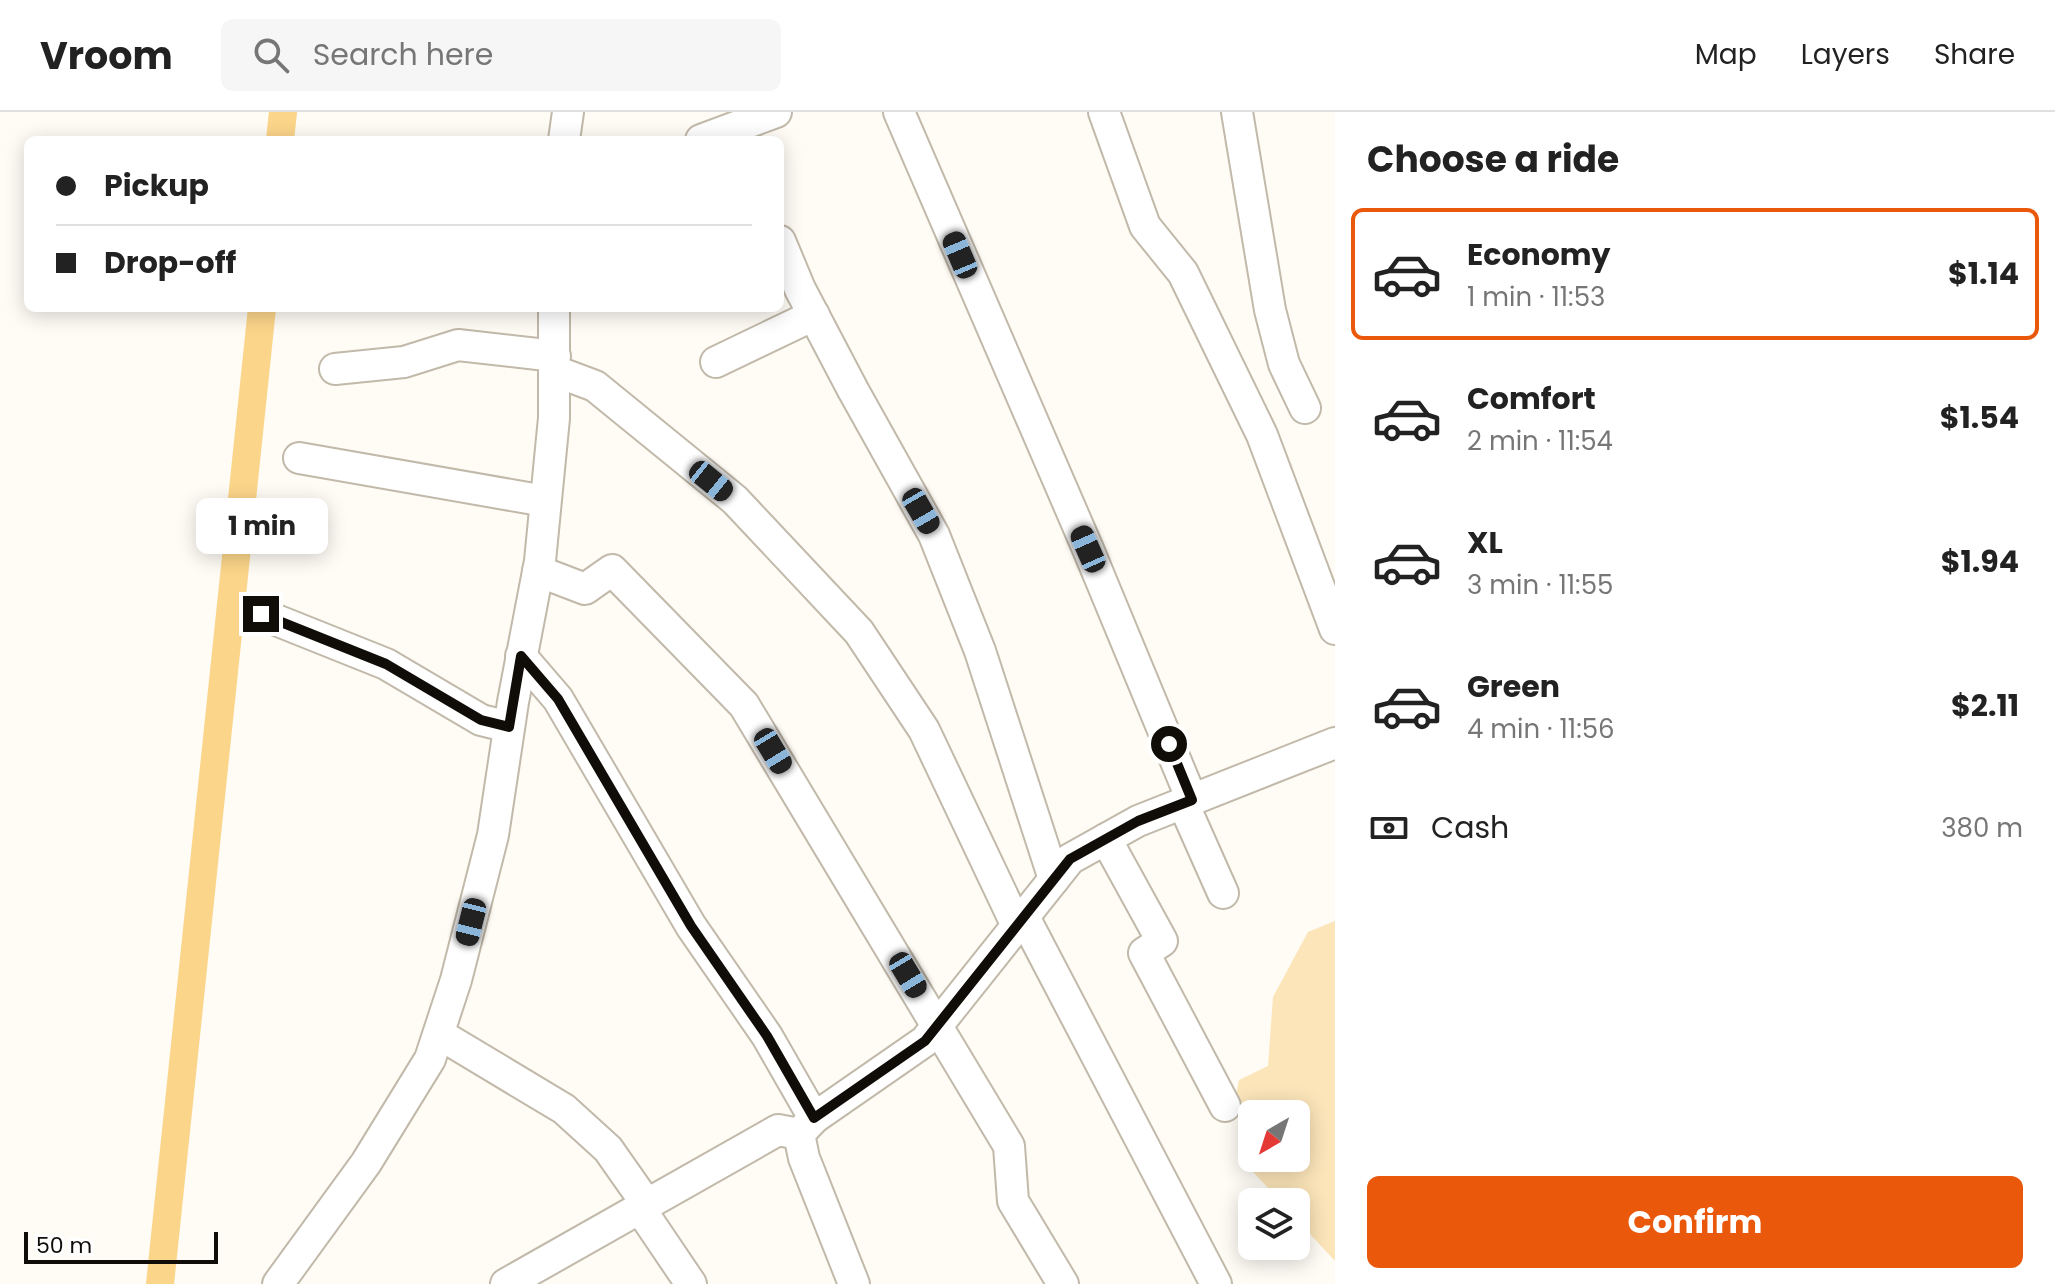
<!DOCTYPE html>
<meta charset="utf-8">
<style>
:root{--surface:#fff;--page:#f6f6f6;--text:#222;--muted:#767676;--line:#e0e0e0;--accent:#ea580c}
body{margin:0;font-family:Poppins,sans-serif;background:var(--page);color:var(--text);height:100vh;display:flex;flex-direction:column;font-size:30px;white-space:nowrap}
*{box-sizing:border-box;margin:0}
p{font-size:26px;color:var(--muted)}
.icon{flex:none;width:44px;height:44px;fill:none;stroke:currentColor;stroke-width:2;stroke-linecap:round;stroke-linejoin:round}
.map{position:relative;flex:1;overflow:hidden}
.details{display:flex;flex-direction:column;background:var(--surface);width:720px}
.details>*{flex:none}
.top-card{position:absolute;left:24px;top:24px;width:760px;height:176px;border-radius:12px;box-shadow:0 4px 20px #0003;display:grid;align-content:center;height:176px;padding:0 32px;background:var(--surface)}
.needle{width:52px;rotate:219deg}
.fabs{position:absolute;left:1238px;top:988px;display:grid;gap:16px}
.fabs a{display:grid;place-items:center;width:72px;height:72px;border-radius:12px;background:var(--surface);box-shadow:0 4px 20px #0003;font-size:40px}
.scale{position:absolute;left:24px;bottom:20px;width:194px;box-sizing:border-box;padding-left:8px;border:4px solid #100d08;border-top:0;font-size:22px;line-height:28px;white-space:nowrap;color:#100d08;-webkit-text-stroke:6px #fff;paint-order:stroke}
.end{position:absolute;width:36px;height:36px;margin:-18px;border:10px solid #100d08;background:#fff;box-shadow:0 0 0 4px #fff}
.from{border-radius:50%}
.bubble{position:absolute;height:56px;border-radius:12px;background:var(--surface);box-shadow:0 4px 20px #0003;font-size:26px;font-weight:700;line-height:56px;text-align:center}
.car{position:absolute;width:24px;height:48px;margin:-24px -12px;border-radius:10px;box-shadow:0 0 6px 2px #0007;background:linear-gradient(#222 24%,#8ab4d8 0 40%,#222 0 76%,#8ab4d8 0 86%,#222 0)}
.top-card b{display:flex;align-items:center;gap:28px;height:76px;font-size:30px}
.top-card b+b{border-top:2px solid var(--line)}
.top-card i{width:20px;height:20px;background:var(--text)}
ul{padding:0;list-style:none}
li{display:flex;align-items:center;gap:24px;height:132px;margin:0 16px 12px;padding:0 16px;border:4px solid transparent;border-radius:12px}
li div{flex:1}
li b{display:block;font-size:30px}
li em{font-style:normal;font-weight:700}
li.current{border-color:var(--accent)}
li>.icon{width:72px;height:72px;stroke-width:1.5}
h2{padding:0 32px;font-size:36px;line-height:96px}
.pay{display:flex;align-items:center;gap:20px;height:88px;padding:0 32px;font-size:30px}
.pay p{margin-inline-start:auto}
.cta{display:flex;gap:16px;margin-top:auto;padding:16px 32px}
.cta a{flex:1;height:92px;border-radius:12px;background:var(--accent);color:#fff;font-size:32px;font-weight:700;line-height:92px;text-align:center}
header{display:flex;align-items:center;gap:48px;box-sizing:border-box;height:112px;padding:0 40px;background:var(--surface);border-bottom:2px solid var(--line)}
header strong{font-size:38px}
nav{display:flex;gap:44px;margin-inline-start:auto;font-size:28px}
.search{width:560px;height:72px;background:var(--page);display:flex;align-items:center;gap:20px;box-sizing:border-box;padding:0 28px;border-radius:12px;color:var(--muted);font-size:30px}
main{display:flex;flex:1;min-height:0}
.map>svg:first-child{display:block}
</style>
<header>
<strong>Vroom</strong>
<div class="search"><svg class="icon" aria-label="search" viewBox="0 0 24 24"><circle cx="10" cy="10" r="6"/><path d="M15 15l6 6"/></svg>Search here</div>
<nav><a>Map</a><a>Layers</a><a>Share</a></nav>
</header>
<main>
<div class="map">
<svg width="1335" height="1172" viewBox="0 0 1335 1172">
<rect width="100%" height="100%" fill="#fffbf5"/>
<!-- green -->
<path fill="#fce5b9" d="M1335,809V1149L1296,1107V1090H1281L1242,1048L1252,1040V1046H1296V1002H1252V1036L1234,993L1239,968L1268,954L1273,885L1308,820Z"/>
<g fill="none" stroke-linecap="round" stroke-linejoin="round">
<!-- canal -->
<g stroke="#fbd58a" stroke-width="28">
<path d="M280,28L283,0"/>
<path d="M160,1172L262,196"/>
</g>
<!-- street casing -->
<g stroke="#c1b9a9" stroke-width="34">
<g id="street">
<path d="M899,0L1088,437L1192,688"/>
<path d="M1104,0L1145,114L1183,161L1262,323L1335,517"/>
<path d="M1237,0L1270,198L1284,252L1305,296"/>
<path d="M564,28L568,0"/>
<path d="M701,28L776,0"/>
<path d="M780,129L800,177L853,278L934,423L980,539L1054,767"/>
<path d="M716,250L814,203"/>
<path d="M335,257L404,250L458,233L555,244"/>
<path d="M555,259L595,274L735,388L859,520L924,618L1017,814"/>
<path d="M299,346L545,389"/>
<path d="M538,459L585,477L612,458L744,593L1009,1034L1013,1089L1063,1172"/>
<path d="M261,502L386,552L481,608L509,615"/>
<path d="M521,544L558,587L691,814L767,924L814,1006"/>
<path d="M1183,691L1223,781"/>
<path d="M1106,727L1162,829L1144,841L1225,994"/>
<path d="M1024,805L1216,1172"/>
<path d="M439,922L564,997L608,1037L648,1094"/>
<path d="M799,1022L814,1006L925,929L1070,747L1138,709L1335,631"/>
<path d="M799,1022L804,1046L854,1172"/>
<path d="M641,1098L691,1172"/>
<path d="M278,1172L366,1051L430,947L456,868L493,723L513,590L540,449L554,306V196"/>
<path d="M506,1172L778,1018L799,1022"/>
</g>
</g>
<!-- street -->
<use href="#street" stroke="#fff" stroke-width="30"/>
</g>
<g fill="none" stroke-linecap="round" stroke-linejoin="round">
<!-- route -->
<path stroke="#100d08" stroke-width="10" d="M261,502L386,552L481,608L509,615L521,544L558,587L691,814L767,924L814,1006L925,929L1070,747L1138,709L1192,688L1169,632"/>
</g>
</svg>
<div class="fabs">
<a><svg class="needle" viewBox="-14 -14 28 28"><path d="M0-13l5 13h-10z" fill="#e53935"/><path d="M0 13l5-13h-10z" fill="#767676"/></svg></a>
<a><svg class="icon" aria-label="layers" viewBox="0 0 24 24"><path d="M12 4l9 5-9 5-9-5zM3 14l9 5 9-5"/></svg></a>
</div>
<div class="scale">50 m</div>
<i class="end from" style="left:1169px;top:632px"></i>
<i class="end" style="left:261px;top:502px"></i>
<div class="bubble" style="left:196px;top:386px;width:132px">1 min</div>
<i class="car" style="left:960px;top:143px;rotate:337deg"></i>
<i class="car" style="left:711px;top:369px;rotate:129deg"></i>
<i class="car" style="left:921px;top:399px;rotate:150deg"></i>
<i class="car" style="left:1088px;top:437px;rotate:336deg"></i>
<i class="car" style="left:773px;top:639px;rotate:149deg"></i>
<i class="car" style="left:471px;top:810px;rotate:194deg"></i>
<i class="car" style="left:908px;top:863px;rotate:149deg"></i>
<div class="top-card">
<b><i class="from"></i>Pickup</b>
<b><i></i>Drop-off</b>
</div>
</div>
<section class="details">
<h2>Choose a ride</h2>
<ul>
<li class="current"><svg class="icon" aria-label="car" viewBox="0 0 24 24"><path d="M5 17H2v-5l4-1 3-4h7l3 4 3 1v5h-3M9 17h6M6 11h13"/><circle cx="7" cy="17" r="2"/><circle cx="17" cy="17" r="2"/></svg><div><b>Economy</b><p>1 min · 11:53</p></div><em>$1.14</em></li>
<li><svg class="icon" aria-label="car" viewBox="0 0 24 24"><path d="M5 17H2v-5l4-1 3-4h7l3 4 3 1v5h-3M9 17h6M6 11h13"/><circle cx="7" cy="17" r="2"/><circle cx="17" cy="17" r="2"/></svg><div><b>Comfort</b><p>2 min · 11:54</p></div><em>$1.54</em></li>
<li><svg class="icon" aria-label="car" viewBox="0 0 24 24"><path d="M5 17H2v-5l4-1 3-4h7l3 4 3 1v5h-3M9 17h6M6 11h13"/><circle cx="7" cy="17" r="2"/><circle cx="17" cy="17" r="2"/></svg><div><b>XL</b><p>3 min · 11:55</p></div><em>$1.94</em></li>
<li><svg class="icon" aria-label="car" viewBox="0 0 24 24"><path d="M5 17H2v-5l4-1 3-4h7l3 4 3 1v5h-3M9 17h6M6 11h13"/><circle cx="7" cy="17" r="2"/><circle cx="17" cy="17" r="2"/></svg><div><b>Green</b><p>4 min · 11:56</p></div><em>$2.11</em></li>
</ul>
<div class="pay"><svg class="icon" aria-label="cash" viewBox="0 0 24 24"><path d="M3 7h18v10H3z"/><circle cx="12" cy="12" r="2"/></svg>Cash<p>380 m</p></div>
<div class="cta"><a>Confirm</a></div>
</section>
</main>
